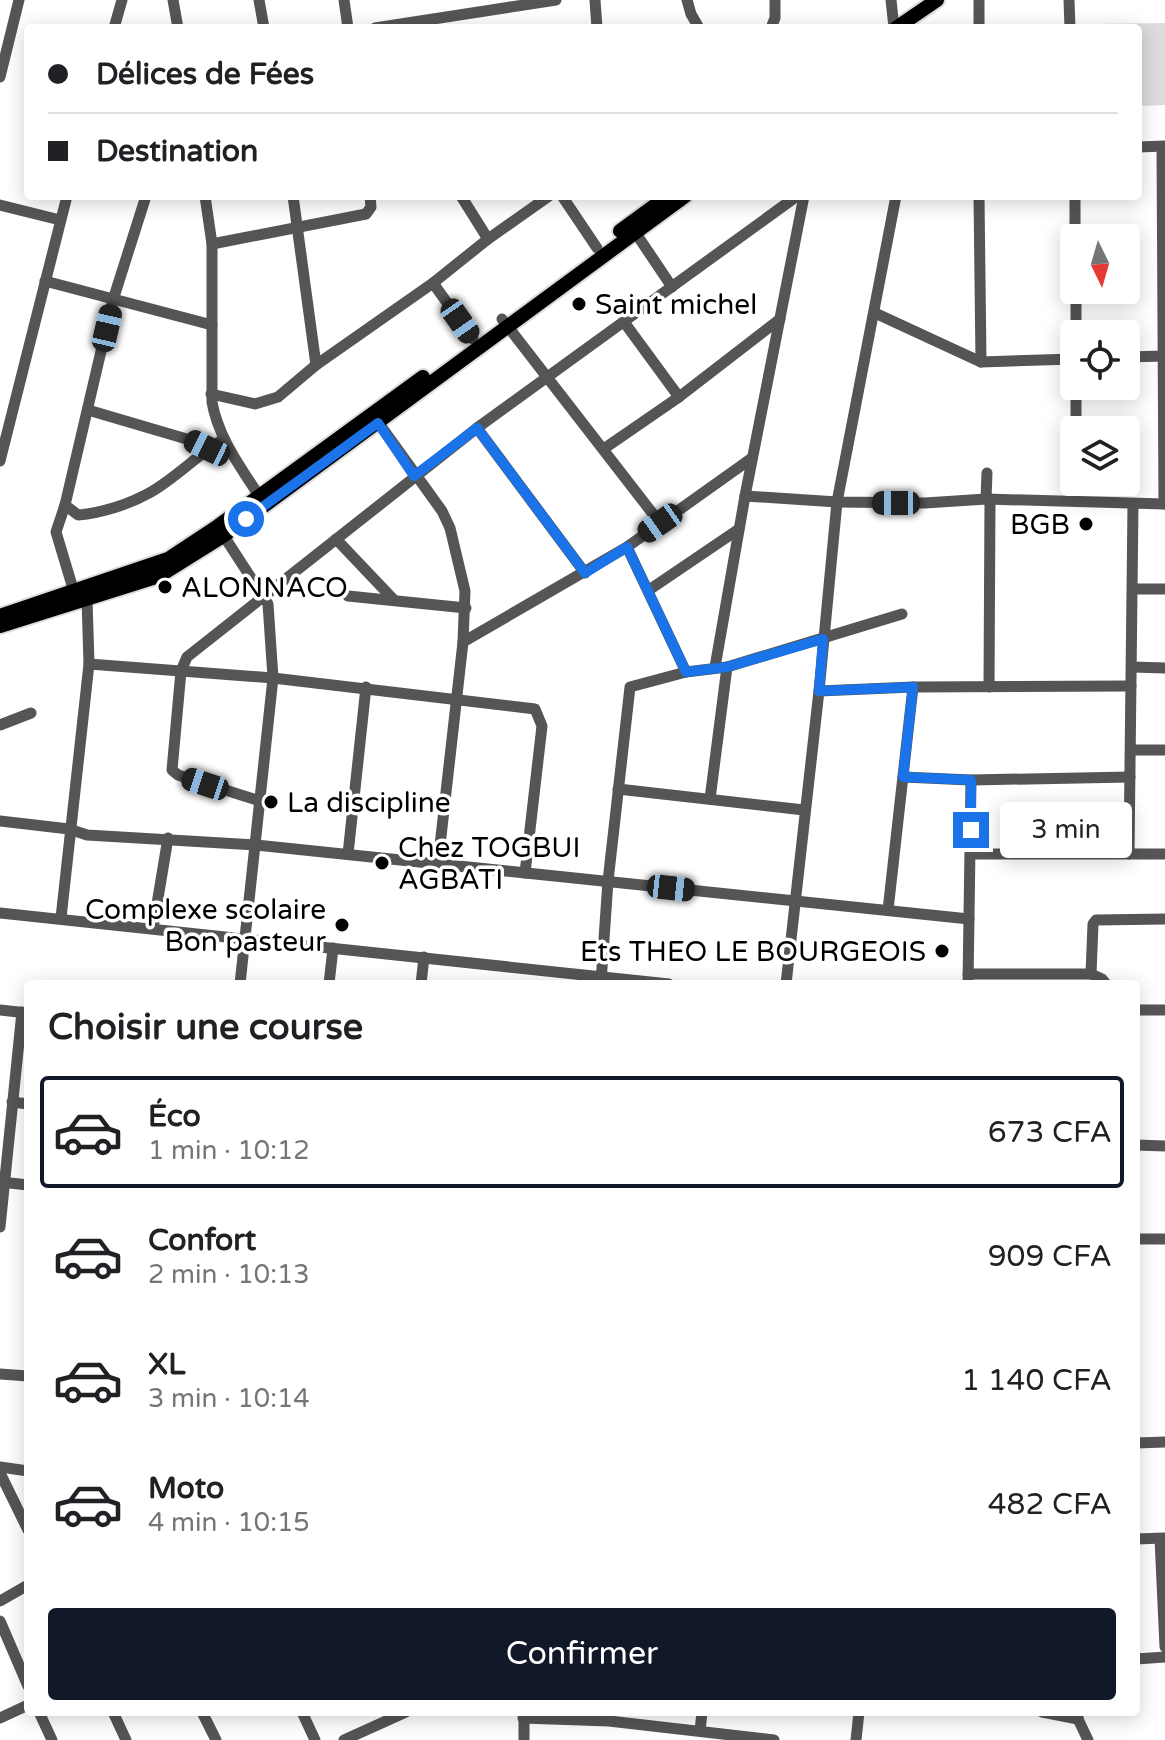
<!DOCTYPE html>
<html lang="fr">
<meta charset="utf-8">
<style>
:root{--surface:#fff;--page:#f2f2f2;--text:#202124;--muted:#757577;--line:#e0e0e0;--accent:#111827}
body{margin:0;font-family:"Varela Round",sans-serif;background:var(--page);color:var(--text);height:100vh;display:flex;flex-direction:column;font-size:30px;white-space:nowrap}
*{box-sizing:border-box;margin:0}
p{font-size:26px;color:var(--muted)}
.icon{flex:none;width:44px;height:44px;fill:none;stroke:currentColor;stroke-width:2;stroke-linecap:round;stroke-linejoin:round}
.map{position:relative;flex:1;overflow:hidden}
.panel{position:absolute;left:24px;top:980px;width:1116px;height:736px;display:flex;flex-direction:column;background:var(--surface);border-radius:8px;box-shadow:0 4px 20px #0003}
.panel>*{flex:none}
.banner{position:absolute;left:24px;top:24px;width:1118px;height:176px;border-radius:8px;box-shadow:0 4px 20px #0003;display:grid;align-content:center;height:176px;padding:0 24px;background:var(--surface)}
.needle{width:52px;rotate:175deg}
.buttons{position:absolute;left:1060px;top:224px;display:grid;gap:16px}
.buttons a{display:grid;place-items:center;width:80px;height:80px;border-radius:8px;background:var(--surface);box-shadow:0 4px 20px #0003;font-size:40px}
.end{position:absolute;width:36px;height:36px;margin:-18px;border:10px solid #1a73e8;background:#fff;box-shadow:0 0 0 4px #fff}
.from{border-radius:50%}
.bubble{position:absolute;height:56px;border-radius:8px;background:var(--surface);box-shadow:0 4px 20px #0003;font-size:26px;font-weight:600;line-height:56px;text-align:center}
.car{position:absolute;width:24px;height:48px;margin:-24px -12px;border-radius:10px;box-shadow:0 0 6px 2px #0007;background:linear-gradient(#222 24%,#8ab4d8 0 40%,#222 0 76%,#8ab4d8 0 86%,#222 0)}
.banner b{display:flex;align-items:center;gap:28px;height:76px;font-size:30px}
.banner b+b{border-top:2px solid var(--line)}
.banner i{width:20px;height:20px;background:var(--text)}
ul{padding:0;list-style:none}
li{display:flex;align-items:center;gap:24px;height:112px;margin:0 16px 12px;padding:0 8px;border:4px solid transparent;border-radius:8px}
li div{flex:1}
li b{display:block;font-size:30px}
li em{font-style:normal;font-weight:600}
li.selected{border-color:var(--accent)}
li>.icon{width:72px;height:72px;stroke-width:1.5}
h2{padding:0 24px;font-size:36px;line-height:96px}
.primary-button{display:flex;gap:16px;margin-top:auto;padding:16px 24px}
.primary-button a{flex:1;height:92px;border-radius:8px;background:var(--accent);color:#fff;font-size:32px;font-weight:600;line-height:92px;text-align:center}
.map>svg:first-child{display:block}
</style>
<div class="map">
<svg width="1165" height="1740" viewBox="0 0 1165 1740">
<rect width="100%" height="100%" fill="#fff"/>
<!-- pitch -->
<path fill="#dcdcdc" d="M1165,23V105L1138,106V28H1096V24Z"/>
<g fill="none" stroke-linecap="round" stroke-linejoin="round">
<!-- major casing -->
<g stroke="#dbdbdb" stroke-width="18">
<g id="major">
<path d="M896,28L937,0"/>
<path d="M620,231L668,196"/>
<path d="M0,616L168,559L218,526L423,377"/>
<path d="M0,626L159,576L223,536L685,196"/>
</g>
</g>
<!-- minor -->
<g stroke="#555" stroke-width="11">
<path d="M173,0L178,28"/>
<path d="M259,0L264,28"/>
<path d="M344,0L348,28"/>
<path d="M595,0L597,28"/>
<path d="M687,0L691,14L699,28"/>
<path d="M891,0L894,28"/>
<path d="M1069,0L1070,28"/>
<path d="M114,28L122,0"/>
<path d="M375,28L556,0"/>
<path d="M771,28L775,18V0"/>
<path d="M979,28V0"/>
<path d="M0,77L19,0"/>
<path d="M1138,147L1165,146"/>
<path d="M1162,147L1164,504"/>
<path d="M146,196L113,300L65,505L78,515C102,513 130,504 151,492C177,477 198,454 224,439"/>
<path d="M205,196L212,244V402C218,437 240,466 259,496"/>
<path d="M293,196L316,365"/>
<path d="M461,196L488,239"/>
<path d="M562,196L597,248"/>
<path d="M979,196L981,362"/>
<path d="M1075,196V238"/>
<path d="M0,205L60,220"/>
<path d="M635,232L672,287"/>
<path d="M212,244L366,214L371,207L370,196"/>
<path d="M45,281L212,325"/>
<path d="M433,283L473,339"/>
<path d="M1076,290V334"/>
<path d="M875,313L981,362L1074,359"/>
<path d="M502,319L660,523"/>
<path d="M624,322L679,397"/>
<path d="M1126,357L1165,356"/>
<path d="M211,394L255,404L278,397L316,365L433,283L488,239L549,196"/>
<path d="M88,410L190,440L207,448"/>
<path d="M375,418L442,511L450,528L465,591L463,642L438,863"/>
<path d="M477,428L585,573"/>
<path d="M1076,430V386"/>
<path d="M605,448L679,397L780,319"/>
<path d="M0,461L67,196"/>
<path d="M745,496L837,502L925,503L986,499L1165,504"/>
<path d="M986,499L987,473"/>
<path d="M1075,501L1076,482"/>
<path d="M65,505L56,532L74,592"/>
<path d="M220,530L268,604L273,678L240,984"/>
<path d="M336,539L394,600"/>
<path d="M627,547L686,672"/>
<path d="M1133,589H1165"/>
<path d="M649,590L739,529"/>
<path d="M348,596L466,608"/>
<path d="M463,642L627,547L752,458"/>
<path d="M89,664L273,678L535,709L542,726L525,873"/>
<path d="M715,667L745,496L804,196"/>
<path d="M1132,667L1165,668"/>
<path d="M989,687L990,499"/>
<path d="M819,691L913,687L1131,686"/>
<path d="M0,725L31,713"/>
<path d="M1131,750H1165"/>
<path d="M903,777L971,780L1130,777"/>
<path d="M618,789L804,810"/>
<path d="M710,799L727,667"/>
<path d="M260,801L178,775L172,770L181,671L187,657L477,428L797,196"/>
<path d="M0,821L69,829L87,835L256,845L969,919"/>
<path d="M348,854L366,687"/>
<path d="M971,854H1165"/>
<path d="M1129,854L1133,504"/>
<path d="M888,910L913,687"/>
<path d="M0,913L669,984"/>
<path d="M61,918L89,664L87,599"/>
<path d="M153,928L168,838"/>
<path d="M968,974H1091L1102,979L1106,984"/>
<path d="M1091,974L1093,924L1096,920L1165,919"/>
<path d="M601,982L608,881L630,687L686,672L727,667L902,614"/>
<path d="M329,984L333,948"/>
<path d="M421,984L424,957"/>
<path d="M786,984L819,691L837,502L896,196"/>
<path d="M968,984L971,780"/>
<path d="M0,1010L27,1013"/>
<path d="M1136,1010H1165"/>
<path d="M12,1102L28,1104"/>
<path d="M1136,1145L1165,1146"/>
<path d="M1,1182L28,1185"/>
<path d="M0,1227L22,1012"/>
<path d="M1136,1239H1165"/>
<path d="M0,1374L28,1376"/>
<path d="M1136,1443L1165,1442"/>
<path d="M0,1467L28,1471"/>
<path d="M0,1473L28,1530"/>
<path d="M1136,1539L1164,1538"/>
<path d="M1160,1539L1165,1647"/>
<path d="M0,1601L28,1585"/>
<path d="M0,1621L28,1686"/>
<path d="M1136,1659L1165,1657"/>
<path d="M39,1712L52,1740"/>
<path d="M113,1712L126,1740"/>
<path d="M202,1712L216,1740"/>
<path d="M302,1712L315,1740"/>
<path d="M1042,1712L1078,1719"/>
<path d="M524,1713V1740"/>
<path d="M1078,1713V1719L1088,1740"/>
<path d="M0,1718L28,1705"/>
<path d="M523,1718L609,1721L774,1740"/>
<path d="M700,1731L702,1712"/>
<path d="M344,1740L406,1712"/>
<path d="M856,1740L859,1712"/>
</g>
<!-- major -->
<use href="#major" stroke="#000" stroke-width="14"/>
</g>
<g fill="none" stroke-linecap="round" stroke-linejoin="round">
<!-- route -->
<path stroke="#1a73e8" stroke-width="10" d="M246,519L378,423L414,476L477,428L585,573L627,547L686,672L727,667L823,639L819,691L913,687L903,777L971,780V830"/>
</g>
<!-- markers -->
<g fill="#000" stroke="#fff" stroke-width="3">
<circle cx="579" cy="304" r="8"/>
<circle cx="1086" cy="524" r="8"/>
<circle cx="165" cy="587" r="8"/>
<circle cx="271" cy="802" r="8"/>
<circle cx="382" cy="863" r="8"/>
<circle cx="342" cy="925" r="8"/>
<circle cx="942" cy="951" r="8"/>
</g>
<g text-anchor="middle" stroke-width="7" stroke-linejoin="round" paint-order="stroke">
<!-- poi labels -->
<g font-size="28" fill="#000" stroke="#fff" text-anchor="start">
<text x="595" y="314">Saint michel</text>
<text x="1070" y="534" text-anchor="end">BGB</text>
<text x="181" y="597">ALONNACO</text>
<text x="287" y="812">La discipline</text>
<text x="398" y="857">Chez TOGBUI<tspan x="398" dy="32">AGBATI</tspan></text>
<text x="326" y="919" text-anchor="end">Complexe scolaire<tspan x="326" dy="32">Bon pasteur</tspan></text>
<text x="926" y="961" text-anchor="end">Ets THEO LE BOURGEOIS</text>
</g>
</g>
</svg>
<div class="buttons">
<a><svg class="needle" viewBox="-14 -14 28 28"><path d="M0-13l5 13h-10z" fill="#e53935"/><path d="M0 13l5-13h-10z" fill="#757577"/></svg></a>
<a><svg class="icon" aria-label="locate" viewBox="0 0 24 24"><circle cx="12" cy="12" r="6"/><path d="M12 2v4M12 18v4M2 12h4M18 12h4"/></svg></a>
<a><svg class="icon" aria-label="layers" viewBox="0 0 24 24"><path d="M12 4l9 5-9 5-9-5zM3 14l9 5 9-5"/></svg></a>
</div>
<i class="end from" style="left:246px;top:519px"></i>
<i class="end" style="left:971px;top:830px"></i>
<div class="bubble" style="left:1000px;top:802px;width:132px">3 min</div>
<i class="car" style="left:460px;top:321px;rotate:145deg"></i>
<i class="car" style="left:107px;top:328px;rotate:13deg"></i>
<i class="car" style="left:207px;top:448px;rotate:296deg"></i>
<i class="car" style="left:896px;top:503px;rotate:270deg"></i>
<i class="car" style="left:660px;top:523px;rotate:235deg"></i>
<i class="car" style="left:205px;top:784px;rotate:288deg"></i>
<i class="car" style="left:671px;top:888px;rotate:96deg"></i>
<div class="banner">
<b><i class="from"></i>Délices de Fées</b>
<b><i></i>Destination</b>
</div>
<section class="panel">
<h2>Choisir une course</h2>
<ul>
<li class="selected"><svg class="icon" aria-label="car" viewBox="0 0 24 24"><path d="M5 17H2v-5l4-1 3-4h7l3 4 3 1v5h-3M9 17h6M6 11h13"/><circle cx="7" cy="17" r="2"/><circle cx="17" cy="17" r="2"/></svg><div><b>Éco</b><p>1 min · 10:12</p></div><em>673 CFA</em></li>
<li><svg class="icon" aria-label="car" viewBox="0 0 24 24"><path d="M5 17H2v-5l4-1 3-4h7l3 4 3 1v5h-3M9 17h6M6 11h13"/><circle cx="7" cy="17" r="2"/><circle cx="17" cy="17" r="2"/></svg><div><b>Confort</b><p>2 min · 10:13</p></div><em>909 CFA</em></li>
<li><svg class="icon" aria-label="car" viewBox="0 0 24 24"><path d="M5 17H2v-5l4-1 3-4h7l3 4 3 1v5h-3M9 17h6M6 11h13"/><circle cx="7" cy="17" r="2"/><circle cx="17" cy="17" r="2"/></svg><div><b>XL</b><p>3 min · 10:14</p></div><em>1 140 CFA</em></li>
<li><svg class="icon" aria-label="car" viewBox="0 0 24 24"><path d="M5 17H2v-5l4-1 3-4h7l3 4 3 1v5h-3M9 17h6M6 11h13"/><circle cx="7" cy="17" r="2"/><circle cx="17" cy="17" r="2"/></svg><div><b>Moto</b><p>4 min · 10:15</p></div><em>482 CFA</em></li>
</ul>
<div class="primary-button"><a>Confirmer</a></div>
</section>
</div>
